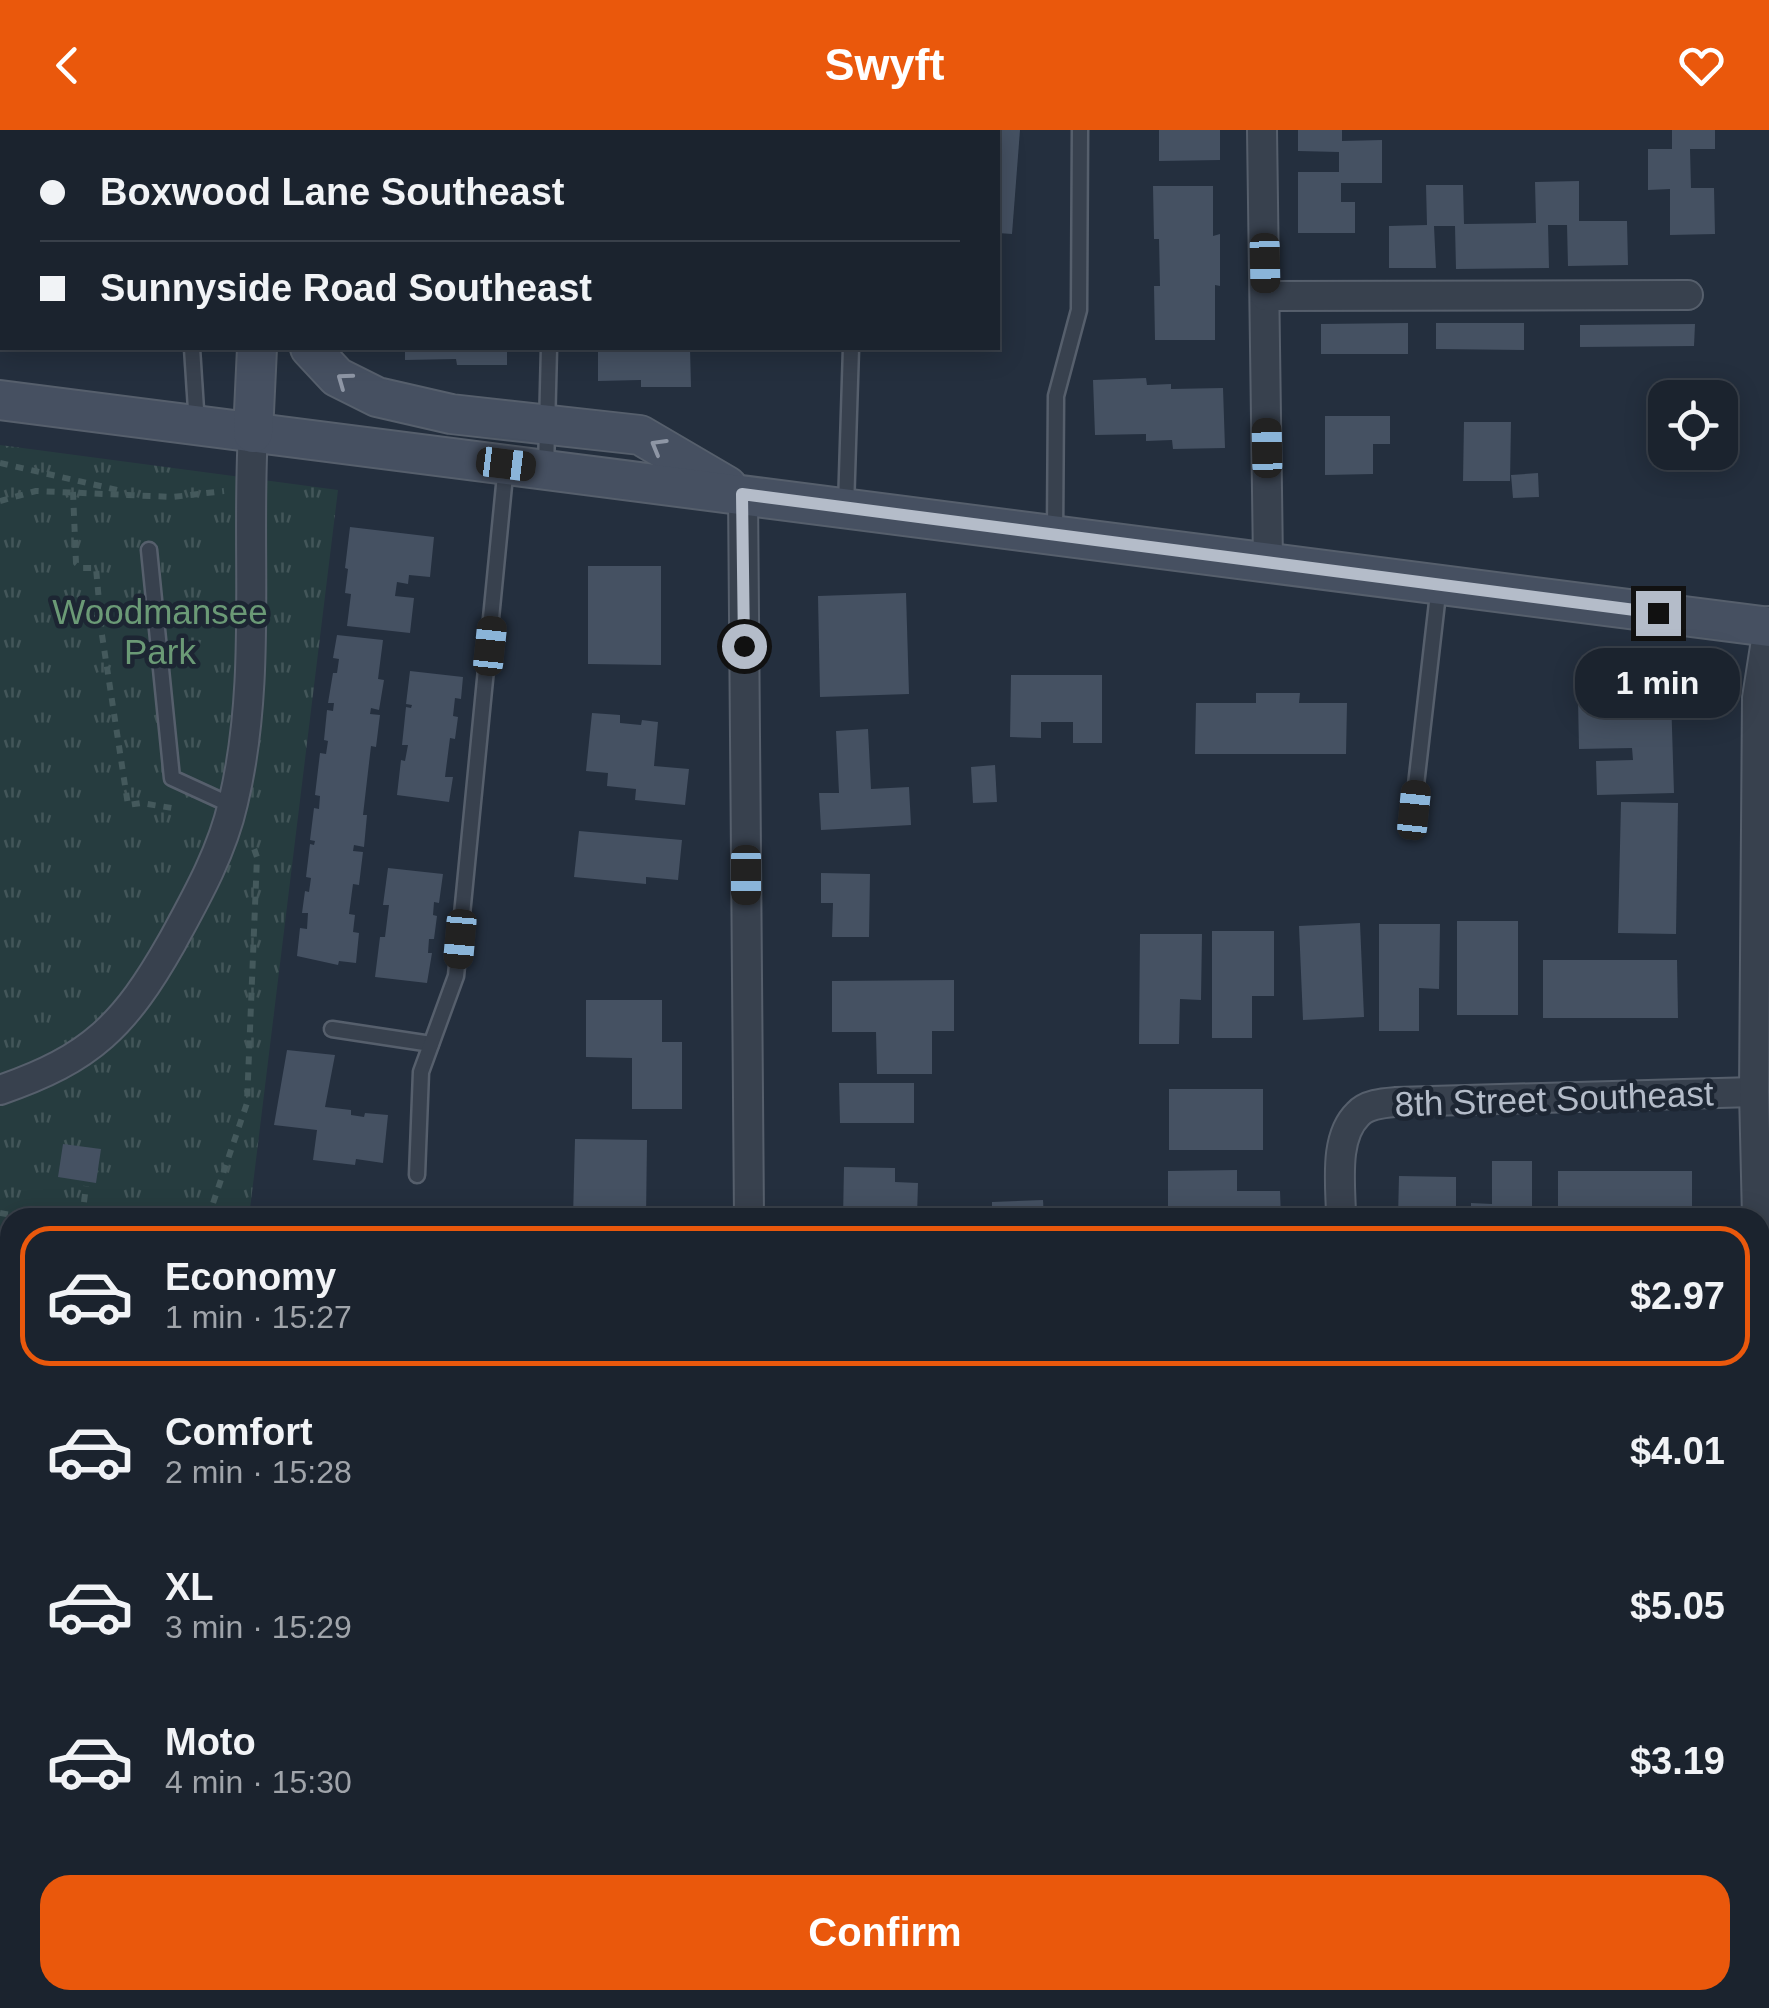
<!DOCTYPE html>
<meta charset="utf-8">
<style>
:root{--surface:#1b232e;--page:#242b36;--text:#f1f3f6;--muted:#a0a4aa;--line:#39404a;--accent:#ea580c}
body{margin:0;font-family:Arial,sans-serif;background:var(--page);color:var(--text);height:100vh;display:flex;flex-direction:column;font-size:38px;white-space:nowrap}
*{box-sizing:border-box;margin:0}
p{font-size:32px;color:var(--muted)}
.icon{flex:none;width:55px;height:55px;fill:none;stroke:currentColor;stroke-width:2;stroke-linecap:round;stroke-linejoin:round}
.map{position:relative;flex:1;overflow:hidden}
.drawer{position:absolute;left:0px;top:1078px;width:1770px;height:802px;display:flex;flex-direction:column;background:var(--surface);border-radius:30px 30px 0 0;box-shadow:0 5px 25px #0003,0 0 0 2px var(--line)}
.drawer>*{flex:none}
.guide{position:absolute;left:0px;top:0px;width:1000px;height:220px;box-shadow:0 5px 25px #0003,0 0 0 2px var(--line);display:grid;align-content:center;height:220px;padding:0 40px;background:var(--surface)}
.controls{position:absolute;left:1648px;top:250px;display:grid;gap:20px}
.controls a{display:grid;place-items:center;width:90px;height:90px;border-radius:20px;background:var(--surface);box-shadow:0 5px 25px #0003,0 0 0 2px var(--line);font-size:50px}
.end{position:absolute;width:45px;height:45px;margin:-22px;border:12px solid #b4bcc9;background:#111;box-shadow:0 0 0 5px #111}
.from{border-radius:50%}
.bubble{position:absolute;height:70px;border-radius:30px;background:var(--surface);box-shadow:0 5px 25px #0003,0 0 0 2px var(--line);font-size:32px;font-weight:800;line-height:70px;text-align:center}
.car{position:absolute;width:30px;height:60px;margin:-30px -15px;border-radius:12px;box-shadow:0 0 8px 2px #0007;background:linear-gradient(#222 24%,#8ab4d8 0 40%,#222 0 76%,#8ab4d8 0 86%,#222 0)}
.guide b{display:flex;align-items:center;gap:35px;height:95px;font-size:38px}
.guide b+b{border-top:2px solid var(--line)}
.guide i{width:25px;height:25px;background:var(--text)}
ul{padding:18px 0 0;list-style:none}
li{display:flex;align-items:center;gap:30px;height:140px;margin:0 20px 15px;padding:0 20px;border:5px solid transparent;border-radius:30px}
li div{flex:1}
li b{display:block;font-size:38px}
li em{font-style:normal;font-weight:800}
li.selected{border-color:var(--accent)}
li>.icon{width:90px;height:90px;stroke-width:1.5}
.button{display:flex;gap:20px;margin-top:auto;padding:20px 40px}
.button a{flex:1;height:115px;border-radius:30px;background:var(--accent);color:#fff;font-size:40px;font-weight:800;line-height:115px;text-align:center}
header{display:flex;justify-content:space-between;align-items:center;height:130px;padding:0 40px;background:var(--accent);color:#fff;font-size:45px;font-weight:800}
.map>svg:first-child{display:block}
</style>
<header><svg class="icon" aria-label="back" viewBox="0 0 24 24"><path d="M15 5l-7 7 7 7"/></svg>Swyft<svg class="icon" aria-label="heart" viewBox="0 0 24 24"><path d="M12 20l-8-8c-3-5 5-10 8-4 3-6 11-1 8 4z"/></svg></header>
<div class="map">
<svg width="1769" height="1878" viewBox="0 0 1769 1878">
<defs>
<pattern id="grass-tufts" width="24" height="20" patternUnits="userSpaceOnUse" patternTransform="scale(2.5)"><rect width="24" height="20" fill="#263c3f"/><path d="M3 7l-1-3M5 7V3M7 7l1-3M15 17l-1-3M17 17v-4M19 17l1-3" fill="none" stroke="#435659"/></pattern>
</defs>
<rect width="100%" height="100%" fill="#242f3e"/>
<!-- grass -->
<path fill="url(#grass-tufts)" d="M0,315L338,360L249,1087L10,1088V1870H154L153,1878H0Z"/>
<!-- pitch -->
<path fill="#263c3f" d="M0,1482L10,1484V1675L0,1674Z"/>
<!-- building -->
<g fill="#455162">
<path d="M998,0H1020L1012,104L998,103Z"/>
<path d="M1159,0H1220V30L1159,31Z"/>
<path d="M1298,0H1342V11L1382,10V53H1341V72H1355V103H1298V42H1339V22L1298,21Z"/>
<path d="M1672,0H1715V19H1690L1691,58H1714L1715,104L1670,105V59L1648,60V19H1672Z"/>
<path d="M1579,51V91H1627L1628,135L1568,136L1567,95H1548L1549,138L1456,139L1455,96H1434L1436,138H1389V96L1427,95L1426,55H1463L1464,94L1536,93L1535,52Z"/>
<path d="M1153,56H1213V106L1220,104V156L1215,155V210H1155L1154,156H1160L1159,109H1154Z"/>
<path d="M1408,193V224H1321V194Z"/>
<path d="M1436,193H1524V220L1436,219Z"/>
<path d="M1695,194L1694,216L1580,217V195Z"/>
<path d="M405,218H507V235H457L456,229L405,230Z"/>
<path d="M598,218H690L691,257H641V250L598,251Z"/>
<path d="M1146,248L1147,255L1171,254V259L1223,258L1225,318L1173,319L1172,310L1146,311V304L1095,305L1093,250Z"/>
<path d="M1325,286H1390V314H1373V344L1325,345Z"/>
<path d="M1464,292H1511L1510,351H1463Z"/>
<path d="M1538,343L1539,367L1513,368L1511,345Z"/>
<path d="M350,397L434,407L430,447L409,445L408,454L397,452L395,466L414,468L410,503L347,496L351,464L345,463L348,439L345,438Z"/>
<path d="M588,436H661V535L588,534Z"/>
<path d="M906,463L909,564L820,567L818,466Z"/>
<path d="M337,505L383,510L378,549L384,550L379,580L371,578L370,584L380,585L376,617L371,616L363,685H367L364,717L354,715L353,721L363,722L359,755L353,754L349,784L355,785L353,802L359,803L356,833L339,831L338,835L297,826L300,798L307,799L308,783H302L305,761L309,762L311,748L306,747L310,714L314,715L315,711L310,710L314,678L319,679L320,666L315,665L320,623L326,624L328,611L324,610L327,580L333,581L334,573H328L333,543H337L339,529L333,528Z"/>
<path d="M410,541L463,547L461,569L455,568L453,586L458,587L455,609L450,608L445,647H453L449,672L397,665L401,630L405,631L408,615H402L406,577L411,578L412,575L406,574Z"/>
<path d="M1011,545H1102V613H1073V592H1041V608L1010,607Z"/>
<path d="M1256,563H1300L1299,573H1347L1346,624H1195L1196,573H1256Z"/>
<path d="M1671,566L1674,663L1597,665L1596,631L1633,630L1632,618L1579,619L1578,569Z"/>
<path d="M592,583L620,585V593L641,595L642,590L658,592L654,636L689,639L685,675L635,670L636,659L607,656L608,643L586,641Z"/>
<path d="M868,599L871,659L909,657L911,695L821,700L819,663H839L836,601Z"/>
<path d="M995,635L997,672L973,673L971,637Z"/>
<path d="M1621,672L1678,673L1676,804L1618,803Z"/>
<path d="M579,701L682,710L678,750L646,747V754L574,747Z"/>
<path d="M388,738L443,744L439,773L434,772L433,785L437,786L434,809H429L428,823H432L427,853L375,847L380,807H385L389,775H383Z"/>
<path d="M821,743L870,744L869,807H832L833,773H821Z"/>
<rect x="1457" y="791" width="61" height="94"/>
<path d="M1360,793L1364,887L1303,890L1299,796Z"/>
<path d="M1379,794H1440L1439,859L1419,858V901H1379Z"/>
<path d="M1212,801H1274V866H1252V908H1212Z"/>
<path d="M1140,804H1202L1201,870L1180,869L1179,914H1139Z"/>
<path d="M1543,830H1677L1678,888H1543Z"/>
<path d="M954,850V901H932V944H877L876,902H832V851Z"/>
<path d="M586,870H662V912H682V979H632V928L586,927Z"/>
<path d="M287,920L335,925L325,977L351,980V985L364,987L365,983L388,985L383,1033L356,1029L355,1035L313,1030L317,1000L274,995Z"/>
<path d="M839,953H914V993H840Z"/>
<rect x="1169" y="959" width="94" height="61"/>
<path d="M575,1009L647,1010L646,1088H573Z"/>
<path d="M63,1014L101,1019L96,1053L58,1047Z"/>
<path d="M1492,1031H1532V1088H1471V1073L1492,1074Z"/>
<path d="M844,1037L895,1038V1052L918,1053L917,1086L843,1088Z"/>
<path d="M1237,1040V1061H1280L1281,1088H1168V1041Z"/>
<rect x="1558" y="1041" width="134" height="47"/>
<path d="M1399,1046L1456,1047V1088H1398Z"/>
<path d="M1043,1070L1044,1088H992V1072Z"/>
<rect x="1760" y="1730" width="9" height="59"/>
<path d="M657,1870H684V1878H626V1875L657,1874Z"/>
<path d="M1661,1870H1695V1878H1660Z"/>
</g>
<g fill="none" stroke-linecap="round" stroke-linejoin="round">
<!-- lane casing -->
<g stroke="#565f6c" stroke-width="19">
<g id="lane">
<path d="M192,0V2"/>
<path d="M579,0L580,2"/>
<path d="M519,2V0"/>
<path d="M0,182H2"/>
<path d="M192,218L197,295"/>
<path d="M546,339L549,218"/>
<path d="M846,377L851,218"/>
<path d="M1055,404L1056,266L1079,180L1080,0"/>
<path d="M149,420L172,648L233,676"/>
<path d="M1413,681L1439,455"/>
<path d="M332,899L431,914"/>
<path d="M417,1045L421,942L456,846L506,335"/>
</g>
</g>
<!-- street casing -->
<g stroke="#565f6c" stroke-width="32">
<g id="street">
<path d="M1262,0L1268,433"/>
<path d="M1265,166L1688,165"/>
<path d="M743,364L749,1088"/>
<path d="M0,960C91,929 125,895 172,812C196,768 222,722 233,673C262,553 246,425 253,303"/>
<path d="M1341,1088C1341,1057 1333,1008 1358,984C1367,974 1384,973 1396,972L1754,962"/>
<path d="M1757,1088L1754,962L1757,568L1769,491"/>
<path d="M1760,1318L1764,1623"/>
<path d="M757,1870V1878"/>
</g>
</g>
<!-- secondary casing -->
<g stroke="#565f6c" stroke-width="42">
<g id="secondary">
<path d="M271,0V2"/>
<path d="M310,218L337,247L377,267L451,284L640,305L727,356"/>
<path d="M0,270L1769,497"/>
<path d="M253,303L257,218"/>
</g>
</g>
<!-- path -->
<g stroke="#44595c" stroke-width="6" stroke-dasharray="8 8" stroke-linecap="butt">
<path d="M0,333L122,361"/>
<path d="M73,362L76,433L82,438H96L102,505L128,675L141,673L172,678"/>
<path d="M0,371L36,361L173,367L224,361"/>
<path d="M0,1083L28,1088"/>
<path d="M82,1088L86,1056"/>
<path d="M208,1088L247,973L257,727L252,713"/>
<path d="M0,1705L10,1706"/>
<path d="M135,1878L136,1870"/>
</g>
<!-- lane -->
<use href="#lane" stroke="#38414e" stroke-width="14"/>
<!-- street -->
<use href="#street" stroke="#38414e" stroke-width="28"/>
<!-- secondary -->
<use href="#secondary" stroke="#465061" stroke-width="38"/>
</g>
<!-- one-way arrows -->
<defs><path id="oneway-chevron" d="M-2-3.5L2.5 0L-2 3.5" fill="none" stroke-width="1.6" stroke-linecap="round" stroke-linejoin="round" transform="scale(2.5)"/></defs>
<g stroke="#8e96a5">
<use href="#oneway-chevron" transform="translate(344 250) rotate(-144)"/>
<use href="#oneway-chevron" transform="translate(658 316) rotate(-150)"/>
</g>
<g fill="none" stroke-linecap="round" stroke-linejoin="round">
<!-- route -->
<path stroke="#b4bcc9" stroke-width="12" d="M744,516L742,364L1658,483"/>
</g>
<g text-anchor="middle" stroke-width="9" stroke-linejoin="round" paint-order="stroke">
<!-- park labels -->
<g font-size="35" fill="#6b9a76" stroke="#1d2633">
<text x="160" y="494">Woodmansee<tspan x="160" dy="40">Park</tspan></text>
</g>
<!-- street labels -->
<g font-size="35" fill="#b4bcc9" stroke="#1d2633">
<text transform="translate(1554 969) rotate(-2)" y="12">8th Street Southeast</text>
</g>
</g>
</svg>
<div class="controls">
<a><svg class="icon" aria-label="locate" viewBox="0 0 24 24"><circle cx="12" cy="12" r="6"/><path d="M12 2v4M12 18v4M2 12h4M18 12h4"/></svg></a>
</div>
<i class="end from" style="left:744px;top:516px"></i>
<i class="end" style="left:1658px;top:483px"></i>
<div class="bubble" style="left:1575px;top:518px;width:165px">1 min</div>
<i class="car" style="left:1265px;top:133px;rotate:179deg"></i>
<i class="car" style="left:1267px;top:318px;rotate:359deg"></i>
<i class="car" style="left:506px;top:334px;rotate:97deg"></i>
<i class="car" style="left:490px;top:516px;rotate:6deg"></i>
<i class="car" style="left:1414px;top:680px;rotate:6deg"></i>
<i class="car" style="left:746px;top:745px;rotate:180deg"></i>
<i class="car" style="left:460px;top:809px;rotate:185deg"></i>
<div class="guide">
<b><i class="from"></i>Boxwood Lane Southeast</b>
<b><i></i>Sunnyside Road Southeast</b>
</div>
<section class="drawer">
<ul>
<li class="selected"><svg class="icon" aria-label="car" viewBox="0 0 24 24"><path d="M5 17H2v-5l4-1 3-4h7l3 4 3 1v5h-3M9 17h6M6 11h13"/><circle cx="7" cy="17" r="2"/><circle cx="17" cy="17" r="2"/></svg><div><b>Economy</b><p>1 min · 15:27</p></div><em>$2.97</em></li>
<li><svg class="icon" aria-label="car" viewBox="0 0 24 24"><path d="M5 17H2v-5l4-1 3-4h7l3 4 3 1v5h-3M9 17h6M6 11h13"/><circle cx="7" cy="17" r="2"/><circle cx="17" cy="17" r="2"/></svg><div><b>Comfort</b><p>2 min · 15:28</p></div><em>$4.01</em></li>
<li><svg class="icon" aria-label="car" viewBox="0 0 24 24"><path d="M5 17H2v-5l4-1 3-4h7l3 4 3 1v5h-3M9 17h6M6 11h13"/><circle cx="7" cy="17" r="2"/><circle cx="17" cy="17" r="2"/></svg><div><b>XL</b><p>3 min · 15:29</p></div><em>$5.05</em></li>
<li><svg class="icon" aria-label="car" viewBox="0 0 24 24"><path d="M5 17H2v-5l4-1 3-4h7l3 4 3 1v5h-3M9 17h6M6 11h13"/><circle cx="7" cy="17" r="2"/><circle cx="17" cy="17" r="2"/></svg><div><b>Moto</b><p>4 min · 15:30</p></div><em>$3.19</em></li>
</ul>
<div class="button"><a>Confirm</a></div>
</section>
</div>
